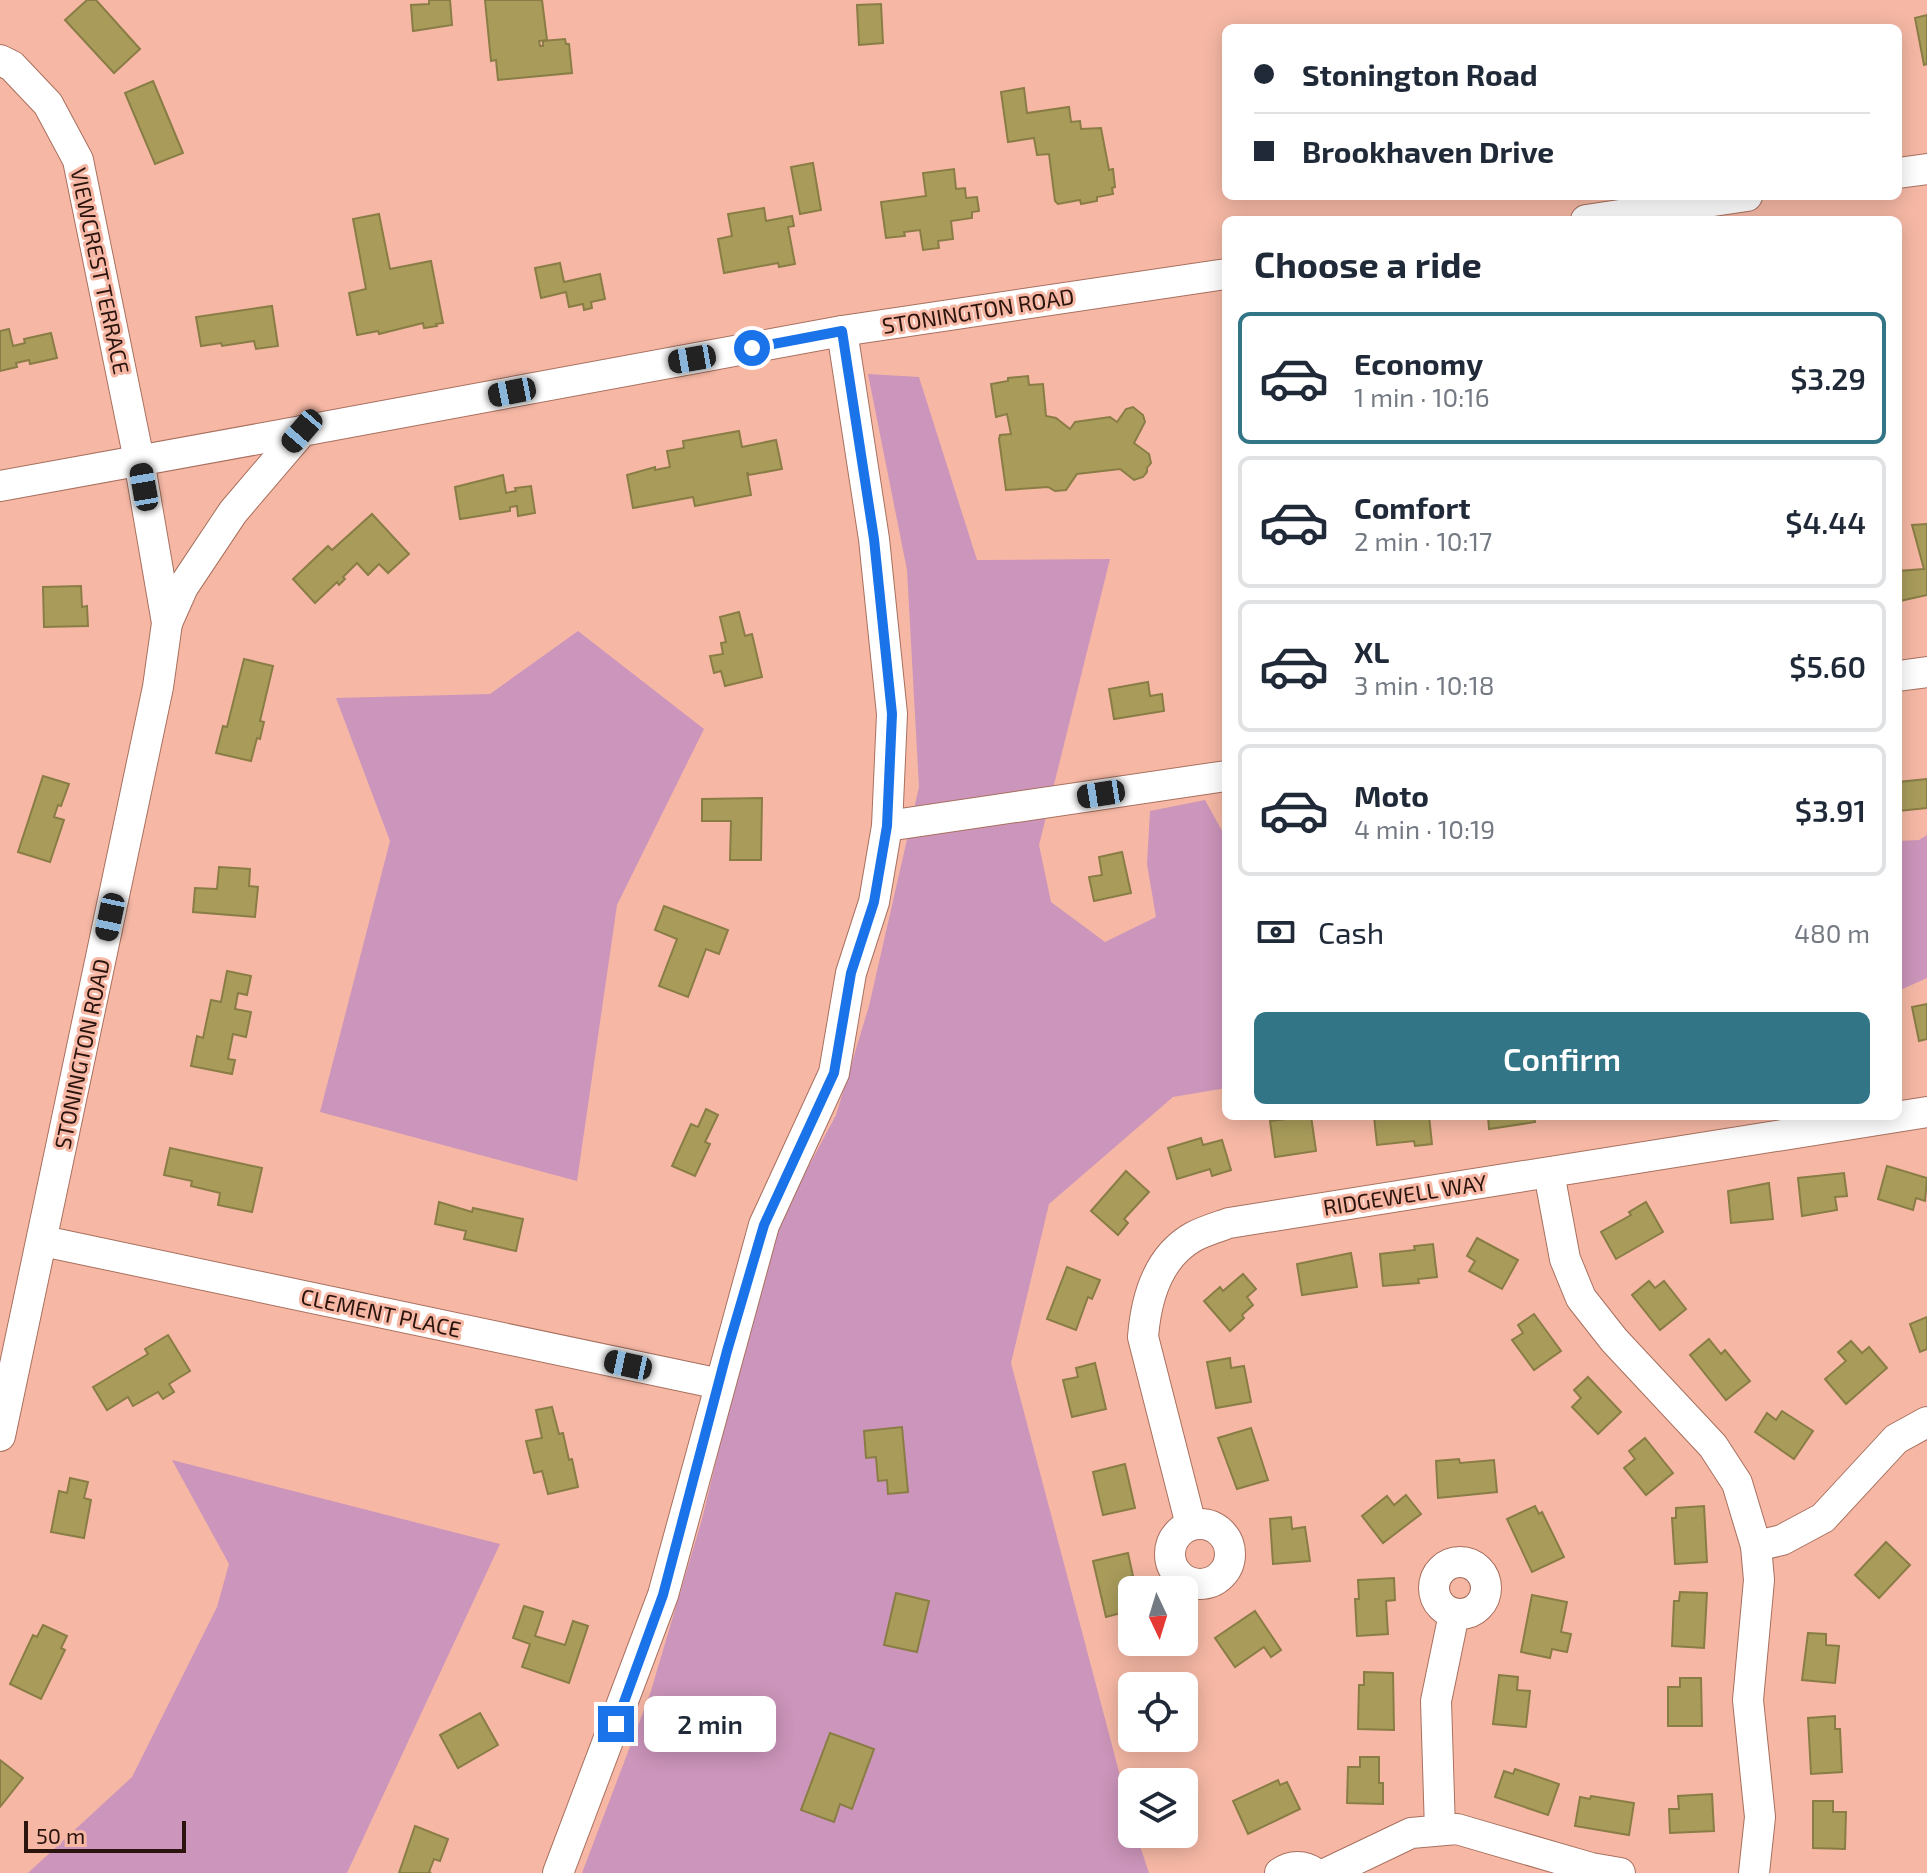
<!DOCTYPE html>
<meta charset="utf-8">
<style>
:root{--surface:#fff;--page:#f2f2f3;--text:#1f2937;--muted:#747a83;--line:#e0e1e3;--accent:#327586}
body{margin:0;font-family:"Exo 2",sans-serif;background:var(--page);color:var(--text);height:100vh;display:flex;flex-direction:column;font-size:30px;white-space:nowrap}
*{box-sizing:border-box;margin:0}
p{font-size:26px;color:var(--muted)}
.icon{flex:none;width:44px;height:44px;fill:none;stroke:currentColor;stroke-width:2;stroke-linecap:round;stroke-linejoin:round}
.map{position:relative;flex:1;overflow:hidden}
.details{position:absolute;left:1222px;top:216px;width:680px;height:904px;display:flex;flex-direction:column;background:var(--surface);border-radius:12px;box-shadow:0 4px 20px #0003}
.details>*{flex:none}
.top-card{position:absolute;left:1222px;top:24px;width:680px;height:176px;border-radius:12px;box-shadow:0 4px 20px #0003;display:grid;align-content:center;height:176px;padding:0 32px;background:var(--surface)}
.needle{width:52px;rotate:176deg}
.controls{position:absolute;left:1118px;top:1576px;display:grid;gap:16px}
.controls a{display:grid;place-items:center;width:80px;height:80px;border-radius:12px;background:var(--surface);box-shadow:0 4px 20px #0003;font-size:40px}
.scale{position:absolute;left:24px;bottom:20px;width:162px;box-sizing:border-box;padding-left:8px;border:4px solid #2a140d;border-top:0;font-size:22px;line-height:28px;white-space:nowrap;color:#2a140d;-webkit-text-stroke:6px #f6b8a5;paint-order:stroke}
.end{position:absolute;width:36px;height:36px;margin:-18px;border:10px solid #1a73e8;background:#fff;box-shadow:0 0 0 4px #fff}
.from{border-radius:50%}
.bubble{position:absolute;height:56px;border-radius:12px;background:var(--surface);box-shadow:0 4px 20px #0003;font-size:26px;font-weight:600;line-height:56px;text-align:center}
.car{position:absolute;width:24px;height:48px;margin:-24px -12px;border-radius:10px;box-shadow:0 0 6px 2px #0007;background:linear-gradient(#222 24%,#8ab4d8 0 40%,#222 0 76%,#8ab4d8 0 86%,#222 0)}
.top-card b{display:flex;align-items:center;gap:28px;height:76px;font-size:30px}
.top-card b+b{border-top:2px solid var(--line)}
.top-card i{width:20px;height:20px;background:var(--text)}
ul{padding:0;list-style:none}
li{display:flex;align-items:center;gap:24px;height:132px;margin:0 16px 12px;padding:0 16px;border:4px solid var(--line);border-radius:12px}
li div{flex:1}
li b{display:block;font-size:30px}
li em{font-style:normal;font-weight:600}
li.selected{border-color:var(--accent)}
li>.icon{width:72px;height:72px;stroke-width:1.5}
h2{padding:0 32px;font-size:36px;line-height:96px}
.pay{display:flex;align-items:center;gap:20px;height:88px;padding:0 32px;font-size:30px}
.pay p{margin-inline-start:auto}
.primary-button{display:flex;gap:16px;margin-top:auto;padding:16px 32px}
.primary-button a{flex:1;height:92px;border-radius:12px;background:var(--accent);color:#fff;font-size:32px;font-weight:600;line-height:92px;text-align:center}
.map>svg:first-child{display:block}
</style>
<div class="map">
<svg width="1927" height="1873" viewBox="0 0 1927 1873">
<rect width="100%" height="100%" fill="#f6b8a5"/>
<!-- green -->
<g fill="#cc95bb">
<path d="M868,374L919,377L977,560L1110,559L1039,845L1051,902L1105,942L1156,917L1147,864L1150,811L1205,800L1226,838V1088L1173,1097L1049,1204L1011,1363L1132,1821V1834H1136L1149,1873H582L650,1694L702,1519L771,1237L836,1115L869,1006L919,787L907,570Z"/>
<path d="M578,631L704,729L617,905L577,1181L320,1112L390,841L336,698L490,694Z"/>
<path d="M1927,835V978L1898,991V841L1919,840Z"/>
<path d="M172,1460L500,1544L347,1873H28L132,1777L217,1607L229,1564Z"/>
</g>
<!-- building -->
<g fill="#a99c5b" stroke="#897d45" stroke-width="2">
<path d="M87,0H96L140,49L114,73L65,20Z"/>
<path d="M429,0H450L452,25L413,31L411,5L429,4Z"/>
<path d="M485,0H542L547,40L539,41L540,46H543V41L565,39L566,44H569L572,73L498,80L496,60L491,61Z"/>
<path d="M881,4L883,43L859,45L857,5Z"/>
<path d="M1927,15V64L1924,65L1915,18Z"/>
<path d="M153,81L183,153L155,164L125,93Z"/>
<path d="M1024,88L1027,113L1069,107L1071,122L1080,121L1081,129L1101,128L1109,170L1113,169L1115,187L1112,188L1113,194L1097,197V201L1081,204L1080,200L1058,204L1055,201L1049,154L1037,155L1034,138L1008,142L1001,92Z"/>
<path d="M813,163L821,210L800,214L791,167Z"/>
<path d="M954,169L956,189L965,188L966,198L977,197L979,211L972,212V218L951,221L953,239L938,241L939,248L923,250L920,230L904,232L905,236L886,238L881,202L926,196L923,173Z"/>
<path d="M764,208L766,221L792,216L794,226L788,227L795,264L779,267L778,263L724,273L718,239L732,236L728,214Z"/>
<path d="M379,214L390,269L431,261L443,323L436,324L437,326L424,328L423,323L379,334L378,331L357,335L349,293L366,289L353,219Z"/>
<path d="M560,263L564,282L600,274L605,299L591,302L592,308L584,310L583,304L569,307L566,292L541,298L535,268Z"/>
<path d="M272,306L278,346L256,349L254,341L222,346L221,343L201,346L196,317Z"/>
<path d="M9,329L13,346L25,343L24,339L51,333L57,358L30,364L29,360L16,363L17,367L0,371V331Z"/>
<path d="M1028,376L1029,385L1043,384L1046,416L1056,418L1070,429L1075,422L1110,417L1117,422L1126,409L1133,407L1143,415L1145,422L1134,443L1149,454L1151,463L1147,468V472L1143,477L1134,480L1120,469L1077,474L1066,490L1055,491L1048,487L1006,490L999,439L1000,435L1011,434L1007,414L996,417L991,384L1008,381V378Z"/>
<path d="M739,431L742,447L776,440L782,469L749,475L747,472L751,495L695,506L693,497L633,508L627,475L655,467V470L670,467L667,451L684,448L683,441Z"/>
<path d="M503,475L506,493L516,491L515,488L531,486L535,513L518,516L517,506L510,507V511L460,519L455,487Z"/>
<path d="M372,514L409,554L388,573L379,564L368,575L357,563L343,577L345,579L339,585L337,582L315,603L293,579L328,546L332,550Z"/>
<path d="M1927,524V595L1900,601L1898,571L1924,569L1912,525Z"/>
<path d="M81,586L82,607L87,606L88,626L44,627L43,587Z"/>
<path d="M739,612L745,636L752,634L762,677L725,686L721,671L714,673L710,656L723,654L721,643L726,642L720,617Z"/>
<path d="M244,659L273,666L260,721L264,722L260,739L257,738L251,761L216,753L223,726L227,727Z"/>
<path d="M1148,682L1150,696L1162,694L1164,711L1114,719L1109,689Z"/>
<path d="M43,776L69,784L61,806L58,805L54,817L64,820L50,862L18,852Z"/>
<path d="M1927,779V808L1899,811L1898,782Z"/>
<path d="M762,798L761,860H730L731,821H702V799Z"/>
<path d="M1122,852L1131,893L1094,901L1089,877L1102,875L1099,857Z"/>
<path d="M219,867L250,869L249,886L258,887L255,917L193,912L195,888L217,889Z"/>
<path d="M664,906L728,930L719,954L706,949L688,997L659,986L677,939L655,930Z"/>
<path d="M227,971L251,976L247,995L238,993L235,1009L251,1012L246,1037L233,1034L228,1059L235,1060L232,1074L191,1066L197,1036L203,1038L211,1000L221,1002Z"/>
<path d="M1927,1004V1039L1919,1041L1912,1007Z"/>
<path d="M706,1109L718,1115L705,1142L710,1144L695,1176L672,1166L691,1124L698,1127Z"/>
<path d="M1311,1116L1316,1151L1275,1157L1270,1121Z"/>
<path d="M1374,1116H1429L1432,1144L1415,1146L1414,1141L1377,1145Z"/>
<path d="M1488,1116H1534L1535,1122L1489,1129Z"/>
<path d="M1201,1138L1203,1145L1222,1140L1231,1170L1212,1176L1210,1169L1177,1179L1168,1148Z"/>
<path d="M170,1148L262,1168L252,1212L218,1205L220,1193L191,1186L192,1181L164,1175Z"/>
<path d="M1887,1166L1927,1178L1925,1201L1916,1198L1913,1210L1878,1199Z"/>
<path d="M1126,1171L1149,1192L1124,1219L1128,1223L1118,1235L1091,1211Z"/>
<path d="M1844,1173L1847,1196L1835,1197L1837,1210L1802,1216L1798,1178Z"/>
<path d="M1769,1183L1773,1219L1731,1223L1728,1191Z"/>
<path d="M439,1202L472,1212L473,1208L523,1219L516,1251L464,1239L466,1231L435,1224Z"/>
<path d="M1646,1202L1663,1232L1616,1259L1601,1232L1631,1215L1629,1212Z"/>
<path d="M1477,1238L1518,1260L1502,1289L1469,1271L1475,1261L1467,1256Z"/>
<path d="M1433,1244L1437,1277L1418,1279L1419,1283L1383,1286L1380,1254L1415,1250L1414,1246Z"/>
<path d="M1351,1253L1357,1287L1302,1295L1297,1264Z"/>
<path d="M1067,1267L1100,1280L1092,1299L1088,1297L1076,1330L1047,1319Z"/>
<path d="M1243,1274L1256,1289L1247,1297L1253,1305L1242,1315L1244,1318L1230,1331L1204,1301L1220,1287L1223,1291Z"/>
<path d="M1649,1281L1655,1288L1664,1281L1686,1309L1660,1330L1632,1295Z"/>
<path d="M1534,1314L1561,1351L1534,1370L1512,1340L1523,1333L1518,1325Z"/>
<path d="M1927,1317V1349L1920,1352L1910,1324Z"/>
<path d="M168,1335L190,1371L169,1384L174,1392L163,1399L158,1392L133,1406L128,1397L107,1410L93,1387L148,1354L145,1349Z"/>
<path d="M1709,1339L1721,1354L1725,1350L1750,1381L1726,1400L1690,1355Z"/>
<path d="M1851,1341L1862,1353L1869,1347L1887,1368L1846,1404L1825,1379L1846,1361L1838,1352Z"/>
<path d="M1230,1358L1231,1368L1244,1366L1251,1402L1216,1408L1207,1362Z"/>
<path d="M1095,1363L1106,1409L1072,1417L1063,1380L1078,1377L1076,1368Z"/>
<path d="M1588,1377L1621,1412L1598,1434L1572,1407L1581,1398L1574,1390Z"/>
<path d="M552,1407L559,1434L563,1433L569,1460L572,1459L578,1487L548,1494L542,1471L534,1473L526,1441L542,1438L536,1410Z"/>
<path d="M1782,1411L1813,1431L1794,1459L1755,1432L1767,1413L1776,1420Z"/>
<path d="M902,1427L908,1492L888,1494L887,1480L878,1481L876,1457L866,1458L864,1431Z"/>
<path d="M1251,1428L1268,1480L1237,1489L1218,1438Z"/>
<path d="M1645,1438L1673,1473L1646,1495L1624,1468L1635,1459L1629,1451Z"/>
<path d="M1459,1459L1460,1463L1494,1460L1497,1492L1438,1498L1436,1461Z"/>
<path d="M1125,1464L1135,1508L1103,1515L1093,1472Z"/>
<path d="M70,1478L88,1482L84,1498L91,1500L84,1538L51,1532L59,1491L67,1493Z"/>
<path d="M1406,1495L1421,1514L1383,1543L1362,1516L1387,1496L1394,1505Z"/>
<path d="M1535,1506L1539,1514L1542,1512L1564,1557L1532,1572L1507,1519Z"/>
<path d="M1704,1506L1707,1562L1675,1564L1672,1518H1676V1508Z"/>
<path d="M1291,1517L1292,1529L1305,1527L1310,1561L1273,1564L1270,1519Z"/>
<path d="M1886,1542L1910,1565L1879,1598L1855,1575Z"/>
<path d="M1128,1553L1133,1576L1129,1577L1132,1610L1106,1617L1093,1561Z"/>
<path d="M1394,1578L1395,1600L1386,1601L1388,1634L1357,1636L1355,1599H1359L1358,1580Z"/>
<path d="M1680,1592L1707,1593L1704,1648L1672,1646L1674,1601H1679Z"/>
<path d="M896,1593L929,1601L917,1652L884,1645Z"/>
<path d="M1532,1595L1567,1602L1561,1632L1571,1634L1567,1652L1552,1649L1550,1658L1521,1652Z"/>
<path d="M524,1606L543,1612L535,1636L565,1645L573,1621L588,1626L569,1683L522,1667L530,1644L513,1638Z"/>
<path d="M1255,1611L1281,1650L1271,1657L1264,1647L1235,1667L1215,1638Z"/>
<path d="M43,1625L67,1636L61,1648L65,1650L41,1699L10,1684L33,1635L37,1637Z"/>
<path d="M1808,1633L1826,1634V1645L1839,1646L1835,1683L1802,1680Z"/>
<path d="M1364,1672L1393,1673L1394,1730L1358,1729L1359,1685H1364Z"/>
<path d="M1499,1675L1518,1677L1517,1690L1530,1691L1526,1727L1493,1724Z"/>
<path d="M1680,1678H1701L1702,1726H1668V1687H1680Z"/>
<path d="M480,1713L498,1745L458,1768L440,1735Z"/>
<path d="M1835,1716V1729H1840L1842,1772L1811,1774L1808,1718Z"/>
<path d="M830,1733L874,1749L852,1809L840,1804L834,1822L801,1810Z"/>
<path d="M1360,1757H1379V1783H1383V1804L1347,1803L1348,1767H1360Z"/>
<path d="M0,1760L23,1778L0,1807Z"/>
<path d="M1515,1769L1559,1784L1548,1815L1495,1797L1504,1771L1513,1774Z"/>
<path d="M1278,1780L1280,1785L1287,1782L1300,1809L1248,1834L1233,1801Z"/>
<path d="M1712,1794L1714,1831L1670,1833L1669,1809H1679L1678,1796Z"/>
<path d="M1591,1796L1634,1803L1629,1835L1575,1826L1580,1797L1590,1799Z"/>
<path d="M1813,1801H1833V1812H1846L1845,1849L1813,1848Z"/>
<path d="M415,1826L448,1839L440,1861L434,1859L429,1872L431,1873H399Z"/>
</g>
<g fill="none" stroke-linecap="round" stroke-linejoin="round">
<!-- minor casing -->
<g stroke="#a9705f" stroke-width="32">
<g id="minor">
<path d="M0,60L12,66L48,104L78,160L139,460L167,623L158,687L0,1436"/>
<path d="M1898,173L1927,169"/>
<path d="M1586,220L1747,196"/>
<path d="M0,486L302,431"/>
<path d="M167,623L183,587L233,512L302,431L842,331L1226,274"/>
<path d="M1898,676L1927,672"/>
<path d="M887,826L1226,776"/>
<path d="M1549,1173L1565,1259L1581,1298L1614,1340L1713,1446L1737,1483L1756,1546L1759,1580L1748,1700L1760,1817L1754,1873"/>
<path d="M43,1241L720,1384"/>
<circle cx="1200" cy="1554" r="30"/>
<path d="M1191,1525L1143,1337C1146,1299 1158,1257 1193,1237C1204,1231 1218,1227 1229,1223L1927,1112"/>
<path d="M1756,1546L1782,1540L1823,1518L1896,1439L1927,1422"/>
<circle cx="1460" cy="1588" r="26"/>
<path d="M1440,1830L1436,1701L1454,1614"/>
<path d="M558,1873L663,1595L764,1225L834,1073L851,973L874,902L887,826L892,714L874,539L842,331"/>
<path d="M1280,1873C1291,1865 1304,1865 1315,1873"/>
<path d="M1327,1873L1411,1833L1457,1829L1591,1868L1620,1873"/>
</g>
</g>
<!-- minor -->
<use href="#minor" stroke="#fff" stroke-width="30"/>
</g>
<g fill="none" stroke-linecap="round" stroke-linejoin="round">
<!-- route -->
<path stroke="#1a73e8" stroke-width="10" d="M616,1724L663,1595L727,1351L764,1225L834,1073L851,973L874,902L887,826L892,714L874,539L842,331L752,348"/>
</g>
<g text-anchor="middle" stroke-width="6" stroke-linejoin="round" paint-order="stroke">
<!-- street labels -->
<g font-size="22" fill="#2a140d" stroke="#f6b8a5">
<text transform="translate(100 271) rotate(78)" y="8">VIEWCREST TERRACE</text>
<text transform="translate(978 311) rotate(-9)" y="8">STONINGTON ROAD</text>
<text transform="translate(82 1054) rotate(-78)" y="8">STONINGTON ROAD</text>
<text transform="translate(1405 1195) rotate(-9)" y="8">RIDGEWELL WAY</text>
<text transform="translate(381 1313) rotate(12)" y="8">CLEMENT PLACE</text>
</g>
</g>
</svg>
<div class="controls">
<a><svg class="needle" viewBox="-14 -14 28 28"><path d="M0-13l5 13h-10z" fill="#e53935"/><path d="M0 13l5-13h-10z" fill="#747a83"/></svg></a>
<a><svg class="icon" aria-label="locate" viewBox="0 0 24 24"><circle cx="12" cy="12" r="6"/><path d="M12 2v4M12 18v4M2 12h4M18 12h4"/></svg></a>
<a><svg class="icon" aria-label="layers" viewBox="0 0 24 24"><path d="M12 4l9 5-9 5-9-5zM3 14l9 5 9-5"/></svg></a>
</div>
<div class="scale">50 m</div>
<i class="end from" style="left:752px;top:348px"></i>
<i class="end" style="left:616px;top:1724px"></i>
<div class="bubble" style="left:644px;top:1696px;width:132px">2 min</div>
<i class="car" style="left:692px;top:359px;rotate:260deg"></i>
<i class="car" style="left:512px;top:392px;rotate:259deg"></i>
<i class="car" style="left:302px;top:431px;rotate:221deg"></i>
<i class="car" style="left:144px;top:487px;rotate:350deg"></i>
<i class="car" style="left:1101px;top:794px;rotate:261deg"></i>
<i class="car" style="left:110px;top:917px;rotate:192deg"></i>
<i class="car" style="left:628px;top:1365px;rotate:282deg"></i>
<div class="top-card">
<b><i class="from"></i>Stonington Road</b>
<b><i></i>Brookhaven Drive</b>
</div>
<section class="details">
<h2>Choose a ride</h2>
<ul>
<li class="selected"><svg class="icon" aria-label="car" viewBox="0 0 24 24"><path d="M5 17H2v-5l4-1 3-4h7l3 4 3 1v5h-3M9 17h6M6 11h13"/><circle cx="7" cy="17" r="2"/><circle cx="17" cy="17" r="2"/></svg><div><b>Economy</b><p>1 min · 10:16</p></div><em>$3.29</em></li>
<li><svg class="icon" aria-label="car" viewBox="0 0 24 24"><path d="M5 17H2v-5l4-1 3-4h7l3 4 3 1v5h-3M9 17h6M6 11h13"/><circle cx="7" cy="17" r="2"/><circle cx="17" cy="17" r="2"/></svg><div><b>Comfort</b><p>2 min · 10:17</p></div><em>$4.44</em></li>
<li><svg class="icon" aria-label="car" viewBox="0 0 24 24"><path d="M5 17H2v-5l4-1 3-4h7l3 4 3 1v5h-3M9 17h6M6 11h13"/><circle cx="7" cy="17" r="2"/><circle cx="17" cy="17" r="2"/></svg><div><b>XL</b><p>3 min · 10:18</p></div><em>$5.60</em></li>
<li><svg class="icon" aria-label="car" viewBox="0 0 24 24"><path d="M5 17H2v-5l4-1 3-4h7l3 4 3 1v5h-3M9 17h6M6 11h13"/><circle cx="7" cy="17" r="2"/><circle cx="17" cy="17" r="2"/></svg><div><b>Moto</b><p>4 min · 10:19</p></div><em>$3.91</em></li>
</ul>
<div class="pay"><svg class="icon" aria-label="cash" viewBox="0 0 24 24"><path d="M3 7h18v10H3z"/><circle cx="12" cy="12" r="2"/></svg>Cash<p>480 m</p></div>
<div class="primary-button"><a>Confirm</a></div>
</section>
</div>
